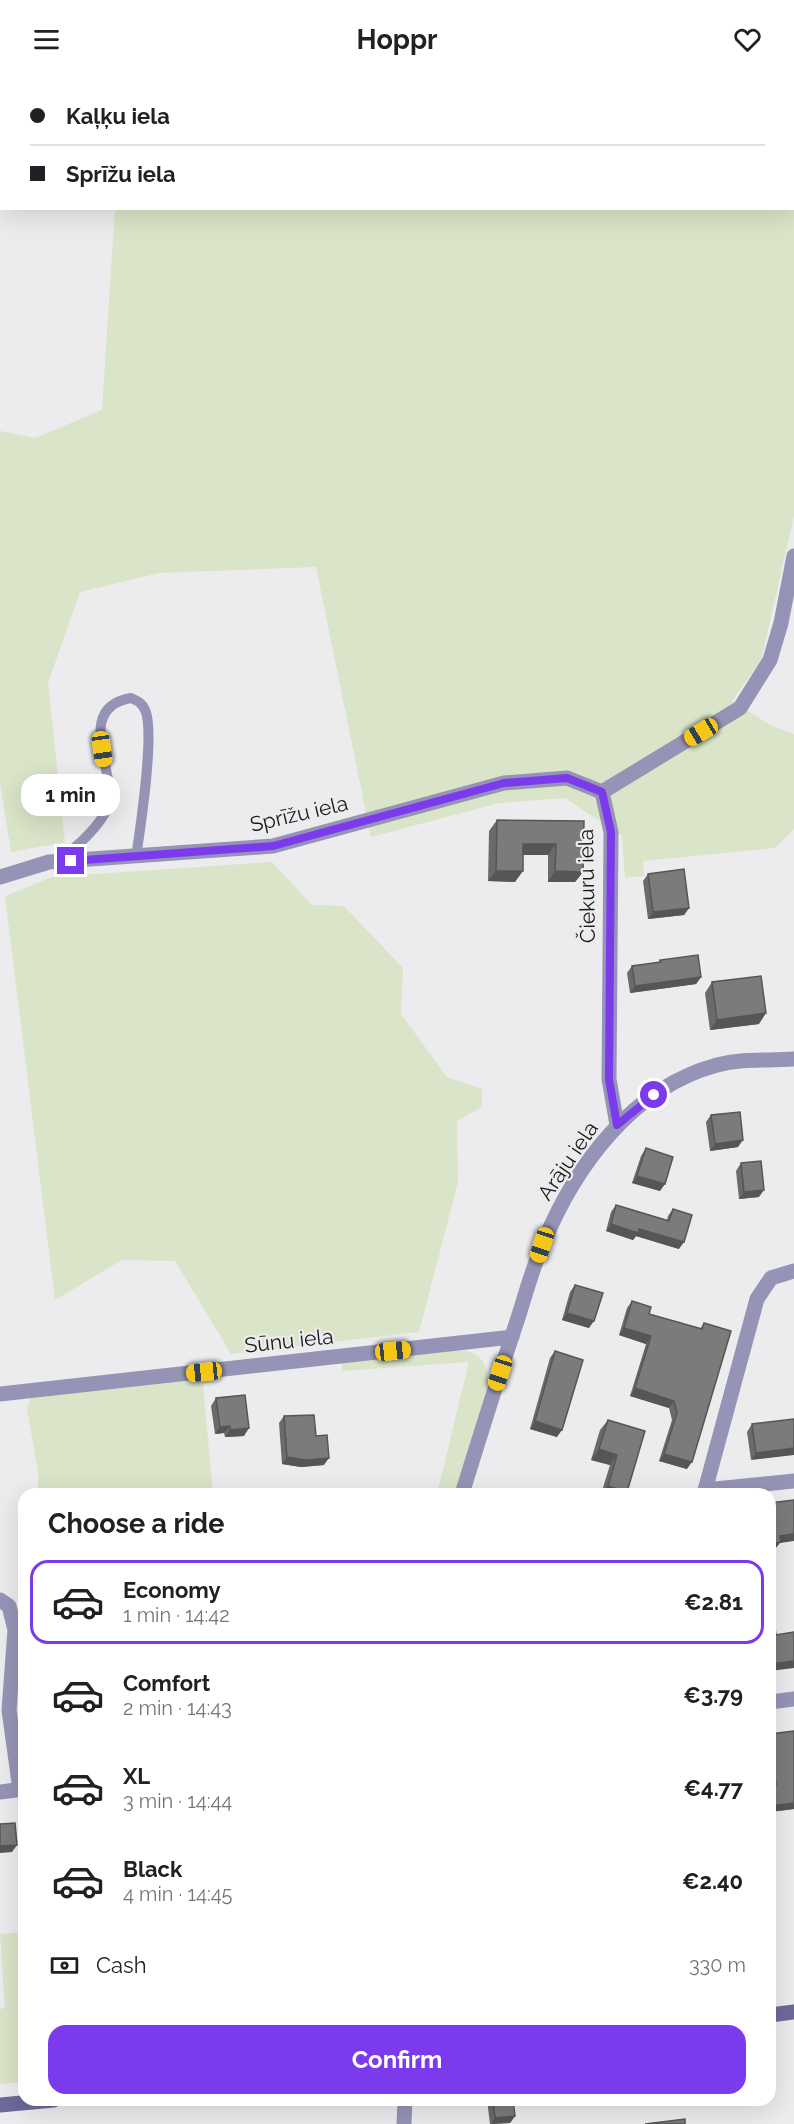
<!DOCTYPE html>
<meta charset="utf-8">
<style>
:root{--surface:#fff;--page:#f6f6f6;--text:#202124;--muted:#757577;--line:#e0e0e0;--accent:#7c3aed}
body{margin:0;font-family:Raleway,sans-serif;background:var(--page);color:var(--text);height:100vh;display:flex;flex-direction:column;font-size:22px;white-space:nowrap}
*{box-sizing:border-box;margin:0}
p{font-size:20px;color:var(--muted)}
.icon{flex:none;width:33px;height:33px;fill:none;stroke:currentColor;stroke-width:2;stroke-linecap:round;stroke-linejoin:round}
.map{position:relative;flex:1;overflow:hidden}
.panel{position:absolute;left:18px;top:1410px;width:758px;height:618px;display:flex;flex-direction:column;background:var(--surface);border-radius:18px;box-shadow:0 6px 24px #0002}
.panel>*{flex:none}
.top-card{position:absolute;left:0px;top:0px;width:795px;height:132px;box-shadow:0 6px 24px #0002;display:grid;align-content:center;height:132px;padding:0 30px;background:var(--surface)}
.end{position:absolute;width:27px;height:27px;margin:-14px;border:8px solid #7c3aed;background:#fff;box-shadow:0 0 0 3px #fff}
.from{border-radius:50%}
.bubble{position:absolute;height:42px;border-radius:18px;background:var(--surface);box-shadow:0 6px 24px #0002;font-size:20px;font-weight:700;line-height:42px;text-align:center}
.car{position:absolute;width:18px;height:36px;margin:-18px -9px;border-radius:8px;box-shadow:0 0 4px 2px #0007;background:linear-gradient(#f5c518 24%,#345 0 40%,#f5c518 0 76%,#345 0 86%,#f5c518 0)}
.top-card b{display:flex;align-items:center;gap:21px;height:57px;font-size:22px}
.top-card b+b{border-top:2px solid var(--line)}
.top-card i{width:15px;height:15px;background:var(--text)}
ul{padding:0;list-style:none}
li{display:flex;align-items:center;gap:18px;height:84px;margin:0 12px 9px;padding:0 18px;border:3px solid transparent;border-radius:18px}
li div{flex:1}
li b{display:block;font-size:22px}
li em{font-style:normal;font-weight:700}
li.current{border-color:var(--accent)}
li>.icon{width:54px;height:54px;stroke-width:1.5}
h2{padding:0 30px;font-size:27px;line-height:72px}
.pay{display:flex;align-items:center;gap:15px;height:66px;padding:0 30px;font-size:22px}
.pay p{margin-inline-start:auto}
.cta{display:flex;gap:12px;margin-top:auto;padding:12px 30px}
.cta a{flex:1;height:69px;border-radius:18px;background:var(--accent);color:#fff;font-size:24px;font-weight:700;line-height:69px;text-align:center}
header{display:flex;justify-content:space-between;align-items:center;height:78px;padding:0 30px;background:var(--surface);font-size:27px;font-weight:700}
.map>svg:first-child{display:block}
</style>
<header><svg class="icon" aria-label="menu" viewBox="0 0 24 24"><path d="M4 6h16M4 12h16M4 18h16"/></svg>Hoppr<svg class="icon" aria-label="heart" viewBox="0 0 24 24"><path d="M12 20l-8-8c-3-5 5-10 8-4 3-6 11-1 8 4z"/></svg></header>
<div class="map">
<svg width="794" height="2046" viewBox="0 0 794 2046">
<rect width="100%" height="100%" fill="#ececee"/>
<!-- green -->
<g fill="#d9e4c8">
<path d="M112,0H794V438L761,582L732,623L772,648L794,656V751L775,770L643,783L644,798L625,800L622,758L565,720L499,725L371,759L316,489L159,495L80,514L48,605L65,764L11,774L0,705V353L35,360L102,332L115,131L794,130V2Z"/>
<path d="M272,784L312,827L344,828L403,890L401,936L447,999L482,1011V1029L457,1043L458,1104L419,1254L231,1276L175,1183L122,1182L55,1222L5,818L52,799Z"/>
<path d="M456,1272C478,1272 489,1284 488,1306L455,1416H437L469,1284L342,1293V1284Z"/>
<path d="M214,1297L215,1304L203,1306L213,1416H38V1394L27,1331L31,1320Z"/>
<path d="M24,1523V1696L13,1638L20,1534Z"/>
<path d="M24,1854V2004L0,2006V1931L5,1930L0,1856Z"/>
</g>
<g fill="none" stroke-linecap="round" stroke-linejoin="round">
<!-- lane -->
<path stroke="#9694b6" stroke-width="10" d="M58,780C75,773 110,739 110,719C110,685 78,629 131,620C138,623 142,625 145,632C155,652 140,753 136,779"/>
<!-- street -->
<g stroke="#9694b6" stroke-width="15">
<path d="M602,714L611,754L609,1001L617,1047"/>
<path d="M602,714L740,630L770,582L781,545L794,478"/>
<path d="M0,799L49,784L273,768L504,705L567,700L602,714"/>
<path d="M0,1316L512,1259"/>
<path d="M705,1412L794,1403"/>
<path d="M462,1416C479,1361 496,1306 514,1252C524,1223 531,1193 543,1166C575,1088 632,1010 717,987C743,980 768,983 794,981"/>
<path d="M704,1416L757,1221L771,1200L794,1193"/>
<path d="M0,1522L9,1528L15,1552L9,1632L20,1712"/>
<path d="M770,1624L794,1621"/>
<path d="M0,1714L24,1711"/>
<path d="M404,2046L405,2022"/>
</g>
<!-- secondary -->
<g stroke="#6d699a" stroke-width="15">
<path d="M770,1937L794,1934"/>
<path d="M0,2027L54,2022"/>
</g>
</g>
<!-- wall -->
<g fill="#6b6a69">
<path d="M497,742L584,743L583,794L575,804H548V777H523L515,804L488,803L489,753Z"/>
<path d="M648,796L689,830L684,837L648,841L643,803Z"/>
<path d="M660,882L701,899L696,906L630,915L627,895L632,888L658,885Z"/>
<path d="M712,904L759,946L710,952L705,915Z"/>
<path d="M711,1037L738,1069L710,1073L706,1044Z"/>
<path d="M646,1070L660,1113L632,1105L641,1078Z"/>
<path d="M741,1085L759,1119L739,1121L736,1093Z"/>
<path d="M616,1127L667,1142L668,1138L673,1131L679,1171L636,1158L633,1162L606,1153L611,1134Z"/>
<path d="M575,1207L589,1250L562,1242L570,1214Z"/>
<path d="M632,1223L649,1236L700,1251L704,1245L687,1391L659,1383L672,1342L669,1330L630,1318L646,1266L619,1257L627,1230Z"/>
<path d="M555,1273L557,1359L530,1351L550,1280Z"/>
<path d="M216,1320L244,1358L225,1359L224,1355L215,1356L211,1328Z"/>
<path d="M284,1338L316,1358L324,1387L301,1389L282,1386L279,1345Z"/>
<path d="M794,1341L751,1382L747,1354L752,1346Z"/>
<path d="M608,1342L626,1416H601L610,1387L591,1382L600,1352Z"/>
<path d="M794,1653V1731L770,1734V1656Z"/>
<path d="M487,2022H513L515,2038L510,2045L490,2046Z"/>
</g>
<!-- shaded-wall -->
<g fill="#575655">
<path d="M523,766H556L548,777H516Z"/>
<path d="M496,793H523L515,804L488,803Z"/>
<path d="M555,793L583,794L575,804H548Z"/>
<path d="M689,830L684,837L648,841L653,834Z"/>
<path d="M701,899L696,906L630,915L635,908Z"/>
<path d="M766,935L759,946L710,952L717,942Z"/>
<path d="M743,1062L738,1069L710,1073L715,1066Z"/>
<path d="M637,1098L665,1106L660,1113L632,1105Z"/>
<path d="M764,1112L759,1119L739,1121L744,1114Z"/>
<path d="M611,1146L639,1151L684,1164L679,1171L636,1158L633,1162L606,1153Z"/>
<path d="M567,1235L594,1243L589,1250L562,1242Z"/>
<path d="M624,1250L651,1258L646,1266L619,1257Z"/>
<path d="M635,1310L674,1323L669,1330L630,1318Z"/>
<path d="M535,1343L562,1352L557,1359L530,1351Z"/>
<path d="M230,1348L224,1355L215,1356L220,1349Z"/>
<path d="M249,1350L244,1358L225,1359L230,1352Z"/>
<path d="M794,1370V1377L751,1382L756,1375Z"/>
<path d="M599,1371L617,1377L610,1387L591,1382Z"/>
<path d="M664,1376L692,1384L687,1391L659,1383Z"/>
<path d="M287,1379L329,1380L324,1387L301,1389L282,1386Z"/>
<path d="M608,1408L627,1414L626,1416H602Z"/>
<path d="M794,1456V1463L780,1465L775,1471L770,1472V1466L780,1458Z"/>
<path d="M794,1583V1590L770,1593V1586Z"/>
<path d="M794,1725V1731L770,1734V1728Z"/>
<path d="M17,1767L12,1774L0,1775V1768Z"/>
<path d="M515,2038L510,2045L491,2046L495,2040Z"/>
</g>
<!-- building -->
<g fill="#7c7b7a" stroke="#575655" stroke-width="1.5">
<path d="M497,742L584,743L583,794L555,793L556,766H523V793H496Z"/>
<path d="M684,791L689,830L653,834L648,796Z"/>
<path d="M698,877L701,899L635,908L632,888L661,884L660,882Z"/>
<path d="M761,898L766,935L717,942L712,904Z"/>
<path d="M740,1034L743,1062L715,1066L711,1037Z"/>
<path d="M646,1070L673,1079L665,1106L637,1098Z"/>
<path d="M761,1083L764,1112L744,1114L741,1085Z"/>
<path d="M616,1127L669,1143L673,1131L692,1137L684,1164L639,1151L638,1155L611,1146Z"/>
<path d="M575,1207L603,1215L594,1243L567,1235Z"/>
<path d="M632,1223L651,1229L649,1236L702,1251L704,1245L731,1253L692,1384L664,1376L677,1335L674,1323L635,1310L651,1258L624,1250Z"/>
<path d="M555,1273L583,1282L562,1352L535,1343Z"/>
<path d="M245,1317L249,1350L230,1352V1348L220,1349L216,1320Z"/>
<path d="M314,1337L316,1358L327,1357L329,1380L306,1382L287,1379L284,1338Z"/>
<path d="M794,1341V1370L756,1375L752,1346Z"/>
<path d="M608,1342L645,1353L627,1414L608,1408L617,1377L599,1371Z"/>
<path d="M514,1412L527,1416H513Z"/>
<path d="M653,1412L665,1416H652Z"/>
<path d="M794,1422V1456L780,1458L781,1464L770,1466V1425Z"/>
<path d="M770,1536H773L776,1557L794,1554V1583L770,1586Z"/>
<path d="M794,1653V1725L770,1728V1708L776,1707L770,1656Z"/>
<path d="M15,1745L17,1767L0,1768V1746Z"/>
<path d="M493,2022H513L515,2038L495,2040Z"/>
<path d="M685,2041V2046H645Z"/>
</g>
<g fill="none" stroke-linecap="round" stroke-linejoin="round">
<!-- route -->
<path stroke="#7c3aed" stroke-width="8" d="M71,783L273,768L504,705L567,700L602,714L611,754L609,1001L617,1047L654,1017"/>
</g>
<g text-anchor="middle" stroke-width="4.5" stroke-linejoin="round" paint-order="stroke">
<!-- street labels -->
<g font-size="21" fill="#19191a" stroke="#ececee">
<text transform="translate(299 736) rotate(-13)" y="7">Sprīžu iela</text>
<text transform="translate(587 808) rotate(-91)" y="7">Čiekuru iela</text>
<text transform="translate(568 1083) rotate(-56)" y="7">Arāju iela</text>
<text transform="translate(289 1263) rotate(-6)" y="7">Sūnu iela</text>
</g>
</g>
</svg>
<i class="end from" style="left:654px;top:1017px"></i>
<i class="end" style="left:71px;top:783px"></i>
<div class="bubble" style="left:21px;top:696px;width:99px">1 min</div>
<i class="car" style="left:701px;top:654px;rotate:239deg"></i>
<i class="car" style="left:102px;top:671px;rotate:172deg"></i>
<i class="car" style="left:542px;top:1167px;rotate:198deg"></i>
<i class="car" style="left:393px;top:1273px;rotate:84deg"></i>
<i class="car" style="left:204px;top:1294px;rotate:264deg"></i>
<i class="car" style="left:500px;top:1295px;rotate:198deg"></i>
<div class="top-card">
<b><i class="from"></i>Kaļķu iela</b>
<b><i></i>Sprīžu iela</b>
</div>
<section class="panel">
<h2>Choose a ride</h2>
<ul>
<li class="current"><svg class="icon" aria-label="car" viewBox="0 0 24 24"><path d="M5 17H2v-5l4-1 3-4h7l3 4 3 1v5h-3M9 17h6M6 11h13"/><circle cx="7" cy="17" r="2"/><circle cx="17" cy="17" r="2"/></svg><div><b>Economy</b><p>1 min · 14:42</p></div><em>€2.81</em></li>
<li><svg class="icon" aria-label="car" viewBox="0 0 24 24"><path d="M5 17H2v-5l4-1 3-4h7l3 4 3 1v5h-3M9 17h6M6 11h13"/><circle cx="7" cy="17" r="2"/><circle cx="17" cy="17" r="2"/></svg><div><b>Comfort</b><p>2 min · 14:43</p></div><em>€3.79</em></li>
<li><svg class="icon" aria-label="car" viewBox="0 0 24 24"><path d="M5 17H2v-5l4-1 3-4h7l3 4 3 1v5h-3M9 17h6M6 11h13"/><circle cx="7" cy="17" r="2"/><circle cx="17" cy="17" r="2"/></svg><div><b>XL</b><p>3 min · 14:44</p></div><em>€4.77</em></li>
<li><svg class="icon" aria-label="car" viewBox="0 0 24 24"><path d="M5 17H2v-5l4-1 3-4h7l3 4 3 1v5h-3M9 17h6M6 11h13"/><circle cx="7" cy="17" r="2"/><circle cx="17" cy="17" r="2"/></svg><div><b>Black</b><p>4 min · 14:45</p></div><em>€2.40</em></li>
</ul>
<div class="pay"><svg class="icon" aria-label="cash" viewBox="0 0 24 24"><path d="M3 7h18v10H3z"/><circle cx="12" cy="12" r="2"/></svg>Cash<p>330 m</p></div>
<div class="cta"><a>Confirm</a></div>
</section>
</div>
